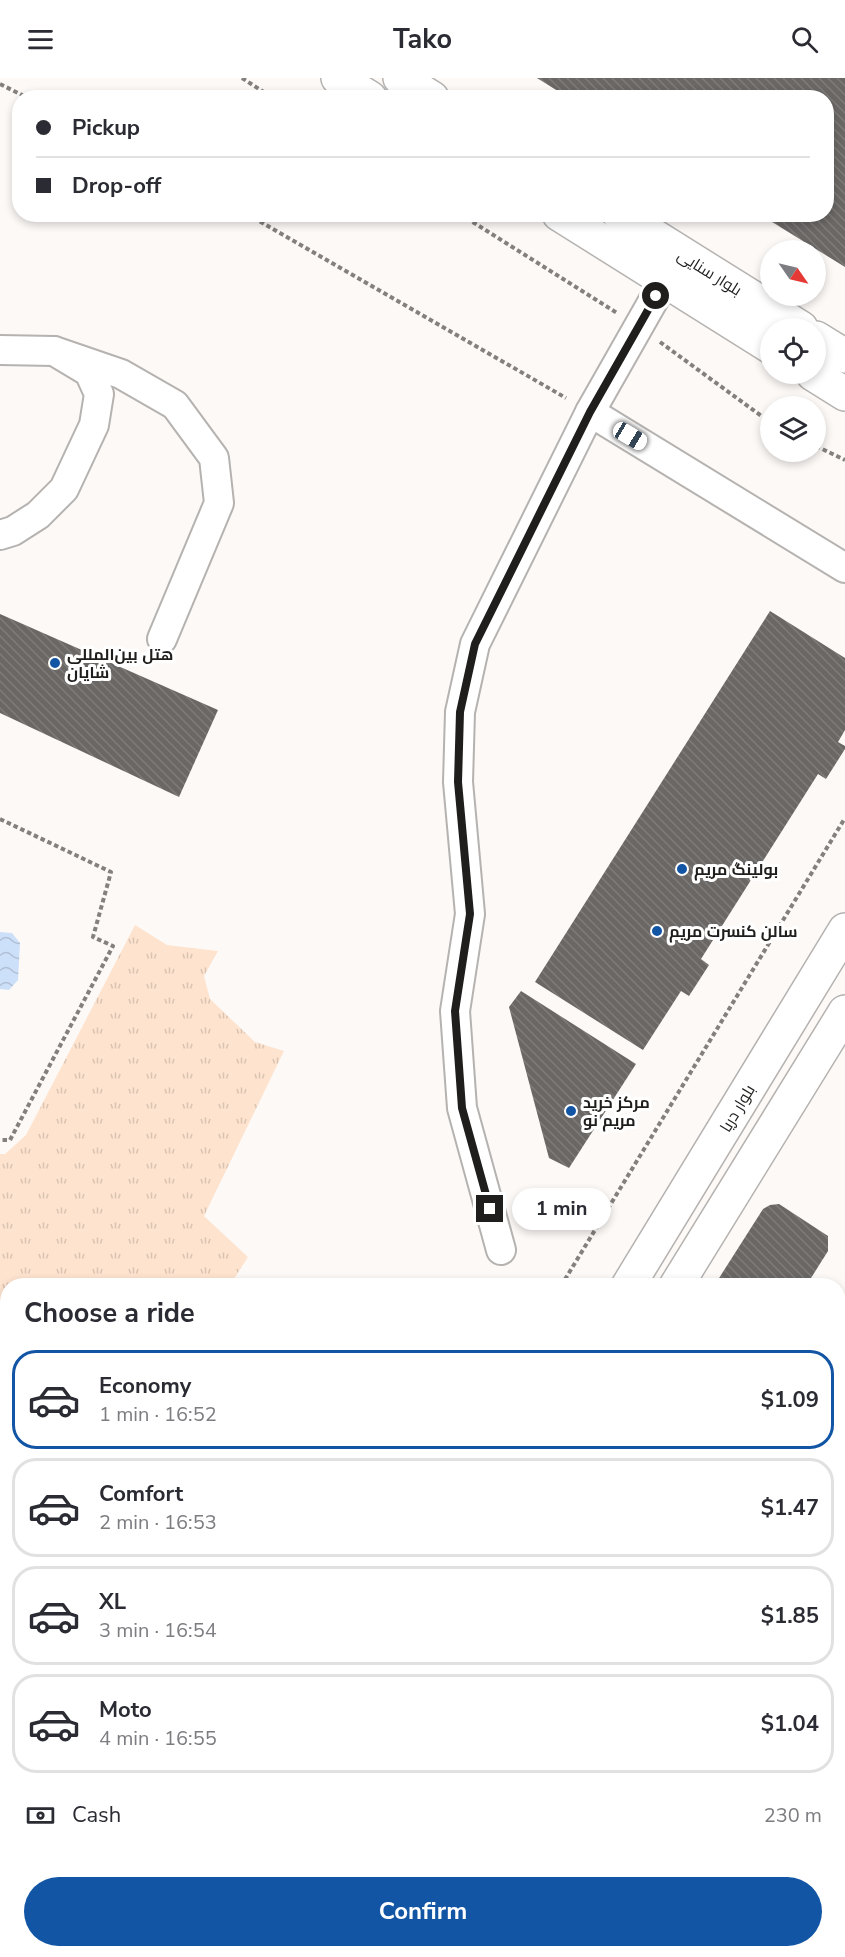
<!DOCTYPE html>
<meta charset="utf-8">
<style>
:root{--surface:#fff;--page:#f7f7f7;--text:#2b2b33;--muted:#7c7c81;--line:#e1e1e2;--accent:#1255a5}
body{margin:0;font-family:"Nunito Sans",Cairo,sans-serif;background:var(--page);color:var(--text);height:100vh;display:flex;flex-direction:column;font-size:22px;white-space:nowrap}
*{box-sizing:border-box;margin:0}
p{font-size:20px;color:var(--muted)}
.icon{flex:none;width:33px;height:33px;fill:none;stroke:currentColor;stroke-width:2;stroke-linecap:round;stroke-linejoin:round}
.map{position:relative;flex:1;overflow:hidden}
.details{position:absolute;left:0px;top:1200px;width:846px;height:680px;display:flex;flex-direction:column;background:var(--surface);border-radius:24px 24px 0 0;box-shadow:0 3px 9px #0003}
.details>*{flex:none}
.banner{position:absolute;left:12px;top:12px;width:822px;height:132px;border-radius:24px;box-shadow:0 3px 9px #0003;display:grid;align-content:center;height:132px;padding:0 24px;background:var(--surface)}
.needle{width:39px;rotate:124deg}
.tools{position:absolute;left:760px;top:162px;display:grid;gap:12px}
.tools a{display:grid;place-items:center;width:66px;height:66px;border-radius:50%;background:var(--surface);box-shadow:0 3px 9px #0003;font-size:30px}
.end{position:absolute;width:27px;height:27px;margin:-14px;border:8px solid #1f1e1d;background:#fff;box-shadow:0 0 0 3px #fff}
.from{border-radius:50%}
.bubble{position:absolute;height:42px;border-radius:21px;background:var(--surface);box-shadow:0 3px 9px #0003;font-size:20px;font-weight:700;line-height:42px;text-align:center}
.car{position:absolute;width:18px;height:36px;margin:-18px -9px;border-radius:8px;box-shadow:0 0 4px 2px #0007;background:linear-gradient(#fff 24%,#345 0 40%,#fff 0 76%,#345 0 86%,#fff 0)}
.banner b{display:flex;align-items:center;gap:21px;height:57px;font-size:22px}
.banner b+b{border-top:2px solid var(--line)}
.banner i{width:15px;height:15px;background:var(--text)}
ul{padding:0;list-style:none}
li{display:flex;align-items:center;gap:18px;height:99px;margin:0 12px 9px;padding:0 12px;border:3px solid var(--line);border-radius:24px}
li div{flex:1}
li b{display:block;font-size:22px}
li em{font-style:normal;font-weight:700}
li.active{border-color:var(--accent)}
li>.icon{width:54px;height:54px;stroke-width:1.5}
h2{padding:0 24px;font-size:27px;line-height:72px}
.pay{display:flex;align-items:center;gap:15px;height:66px;padding:0 24px;font-size:22px}
.pay p{margin-inline-start:auto}
.button{display:flex;gap:12px;margin-top:auto;padding:12px 24px}
.button a{flex:1;height:69px;border-radius:36px;background:var(--accent);color:#fff;font-size:24px;font-weight:700;line-height:69px;text-align:center}
header{display:flex;justify-content:space-between;align-items:center;height:78px;padding:0 24px;background:var(--surface);font-size:27px;font-weight:700}
.map>svg:first-child{display:block}
</style>
<header><svg class="icon" aria-label="menu" viewBox="0 0 24 24"><path d="M4 6h16M4 12h16M4 18h16"/></svg>Tako<svg class="icon" aria-label="search" viewBox="0 0 24 24"><circle cx="10" cy="10" r="6"/><path d="M15 15l6 6"/></svg></header>
<div class="map">
<svg width="845" height="1879" viewBox="0 0 845 1879">
<defs>
<pattern id="grass-tufts" width="24" height="20" patternUnits="userSpaceOnUse" patternTransform="scale(1.5)"><rect width="24" height="20" fill="#fee4cf"/><path d="M3 7l-1-3M5 7V3M7 7l1-3M15 17l-1-3M17 17v-4M19 17l1-3" fill="none" stroke="#d9c3b1"/></pattern>
<pattern id="water-waves" width="16" height="10" patternUnits="userSpaceOnUse" patternTransform="scale(1.5)"><rect width="16" height="10" fill="#cde0f9"/><path d="M0 5q4-4 8 0t8 0" fill="none" stroke="#b0c0d5"/></pattern>
<pattern id="building-back-hatch" width="6" height="6" patternUnits="userSpaceOnUse" patternTransform="scale(1.5)"><rect width="6" height="6" fill="#6a6765"/><path d="M-1 5l2 2M0 0l6 6M5-1l2 2" fill="none" stroke="#7e7c7a"/></pattern>
</defs>
<rect width="100%" height="100%" fill="#fcf9f7"/>
<!-- grass -->
<path fill="url(#grass-tufts)" d="M135,847L167,867L218,873L204,898L210,921L255,964L284,973L204,1138L248,1179L230,1207L8,1208L7,1378L0,1374V1076H5L26,1057Z"/>
<!-- water -->
<path fill="url(#water-waves)" d="M0,854L12,855L20,865L18,902L9,912L0,911Z"/>
<!-- building -->
<g fill="url(#building-back-hatch)">
<path d="M537,0H845V189L759,136H826V20H569Z"/>
<path d="M770,533L845,580V652L838,664L845,668V671L826,701L818,696L701,881L709,887L689,918L681,913L643,972L535,904Z"/>
<path d="M0,536L218,632L179,719L0,635Z"/>
<path d="M521,913L636,986L569,1090L549,1080L509,929Z"/>
<path d="M779,1126L828,1158V1173L806,1208H714L763,1131L770,1127Z"/>
<path d="M839,1394L845,1415V1653L838,1634Z"/>
<path d="M0,1431L8,1433V1501L0,1499Z"/>
</g>
<g fill="none" stroke-linecap="round" stroke-linejoin="round">
<!-- minor casing -->
<g stroke="#b5b2b0" stroke-width="32">
<g id="minor">
<path d="M0,272L54,273L89,294L99,316L94,347L64,411L38,437L13,453L0,457"/>
<path d="M54,273L121,296L175,327L214,380L219,425L162,561"/>
<path d="M590,334L845,490"/>
<path d="M501,1172L462,1030L455,933L470,836L458,704L460,634L475,566L590,334L665,202"/>
<path d="M838,1785L845,1788"/>
<path d="M194,1879L198,1872"/>
</g>
</g>
<!-- major casing -->
<g stroke="#b5b2b0" stroke-width="36">
<g id="major">
<path d="M338,0L370,20"/>
<path d="M400,0L432,20"/>
<path d="M559,136L771,269"/>
<path d="M619,136L801,250"/>
<path d="M816,260L845,278"/>
<path d="M813,296L845,316"/>
<path d="M628,1208L845,852"/>
<path d="M676,1208L845,934"/>
</g>
</g>
<!-- path -->
<g stroke="#83817f" stroke-width="4" stroke-dasharray="4.5 3" stroke-linecap="butt">
<path d="M242,0L273,20"/>
<path d="M0,6L28,20"/>
<path d="M247,136L566,320"/>
<path d="M460,136L617,235"/>
<path d="M660,264L771,345"/>
<path d="M816,368L845,382"/>
<path d="M0,741L111,794L93,859L113,868L10,1062H0"/>
<path d="M561,1208L845,740"/>
<path d="M0,1391L8,1395"/>
<path d="M0,1689L8,1696"/>
<path d="M676,1872L692,1879"/>
<path d="M838,1872L845,1875"/>
<path d="M488,1879L491,1872"/>
<path d="M605,1879L616,1872"/>
</g>
<!-- minor -->
<use href="#minor" stroke="#fff" stroke-width="28"/>
<!-- major -->
<use href="#major" stroke="#fff" stroke-width="33"/>
</g>
<g fill="none" stroke-linecap="round" stroke-linejoin="round">
<!-- route -->
<path stroke="#1f1e1d" stroke-width="8" d="M490,1131L462,1030L455,933L470,836L458,704L460,634L475,566L590,334L656,218"/>
</g>
<!-- markers -->
<g fill="#1255a5" stroke="#fff" stroke-width="2">
<circle cx="55" cy="585" r="6"/>
<circle cx="682" cy="791" r="6"/>
<circle cx="657" cy="853" r="6"/>
<circle cx="571" cy="1033" r="6"/>
</g>
<g text-anchor="middle" stroke-width="6" stroke-linejoin="round" paint-order="stroke">
<!-- street labels -->
<g font-size="16" fill="#1f1e1d" stroke="#fff">
<text transform="translate(710 194) rotate(32)" y="6">بلوار سنایی</text>
<text transform="translate(737 1030) rotate(-59)" y="6">بلوار دریا</text>
</g>
<!-- poi labels -->
<g font-size="16" font-weight="bold" fill="#1f1e1d" stroke="#fff" text-anchor="start">
<text x="67" y="582">هتل بین‌المللی<tspan x="67" dy="18">شایان</tspan></text>
<text x="694" y="797">بولینگ مریم</text>
<text x="669" y="859">سالن کنسرت مریم</text>
<text x="583" y="1030">مرکز خرید<tspan x="583" dy="18">مریم نو</tspan></text>
</g>
</g>
</svg>
<div class="tools">
<a><svg class="needle" viewBox="-14 -14 28 28"><path d="M0-13l5 13h-10z" fill="#e53935"/><path d="M0 13l5-13h-10z" fill="#7c7c81"/></svg></a>
<a><svg class="icon" aria-label="locate" viewBox="0 0 24 24"><circle cx="12" cy="12" r="6"/><path d="M12 2v4M12 18v4M2 12h4M18 12h4"/></svg></a>
<a><svg class="icon" aria-label="layers" viewBox="0 0 24 24"><path d="M12 4l9 5-9 5-9-5zM3 14l9 5 9-5"/></svg></a>
</div>
<i class="end from" style="left:656px;top:218px"></i>
<i class="end" style="left:490px;top:1131px"></i>
<div class="bubble" style="left:512px;top:1110px;width:99px">1 min</div>
<i class="car" style="left:630px;top:358px;rotate:121deg"></i>
<div class="banner">
<b><i class="from"></i>Pickup</b>
<b><i></i>Drop-off</b>
</div>
<section class="details">
<h2>Choose a ride</h2>
<ul>
<li class="active"><svg class="icon" aria-label="car" viewBox="0 0 24 24"><path d="M5 17H2v-5l4-1 3-4h7l3 4 3 1v5h-3M9 17h6M6 11h13"/><circle cx="7" cy="17" r="2"/><circle cx="17" cy="17" r="2"/></svg><div><b>Economy</b><p>1 min · 16:52</p></div><em>$1.09</em></li>
<li><svg class="icon" aria-label="car" viewBox="0 0 24 24"><path d="M5 17H2v-5l4-1 3-4h7l3 4 3 1v5h-3M9 17h6M6 11h13"/><circle cx="7" cy="17" r="2"/><circle cx="17" cy="17" r="2"/></svg><div><b>Comfort</b><p>2 min · 16:53</p></div><em>$1.47</em></li>
<li><svg class="icon" aria-label="car" viewBox="0 0 24 24"><path d="M5 17H2v-5l4-1 3-4h7l3 4 3 1v5h-3M9 17h6M6 11h13"/><circle cx="7" cy="17" r="2"/><circle cx="17" cy="17" r="2"/></svg><div><b>XL</b><p>3 min · 16:54</p></div><em>$1.85</em></li>
<li><svg class="icon" aria-label="car" viewBox="0 0 24 24"><path d="M5 17H2v-5l4-1 3-4h7l3 4 3 1v5h-3M9 17h6M6 11h13"/><circle cx="7" cy="17" r="2"/><circle cx="17" cy="17" r="2"/></svg><div><b>Moto</b><p>4 min · 16:55</p></div><em>$1.04</em></li>
</ul>
<div class="pay"><svg class="icon" aria-label="cash" viewBox="0 0 24 24"><path d="M3 7h18v10H3z"/><circle cx="12" cy="12" r="2"/></svg>Cash<p>230 m</p></div>
<div class="button"><a>Confirm</a></div>
</section>
</div>
